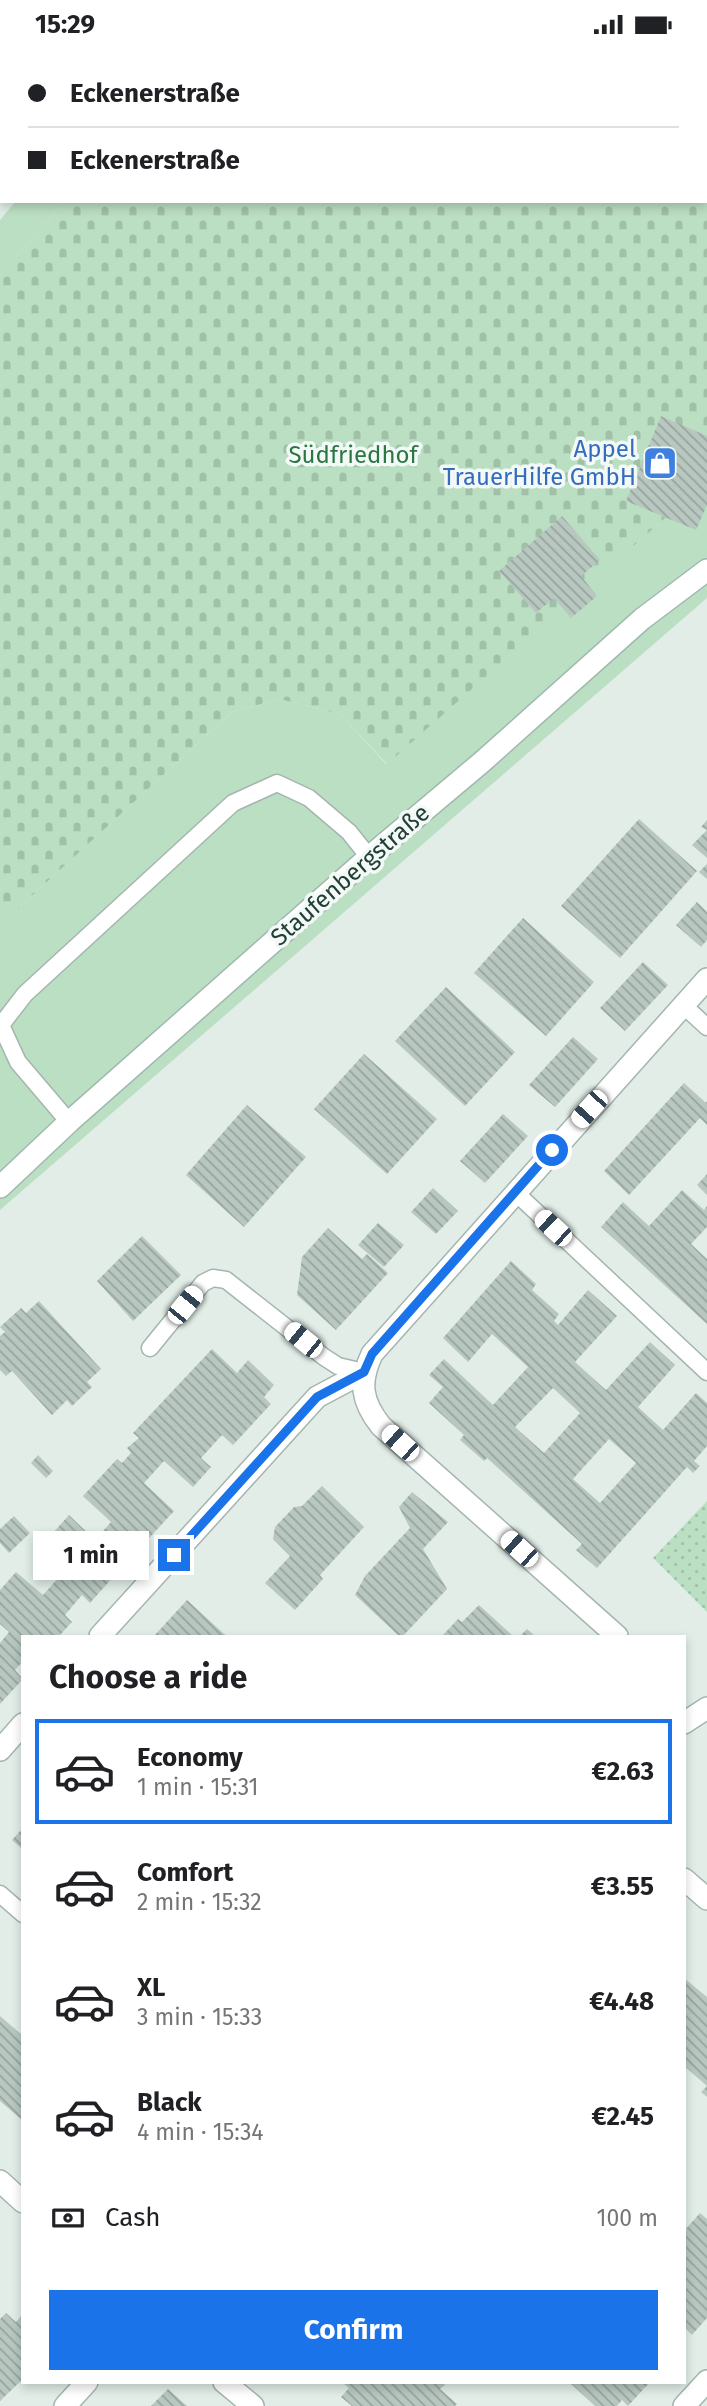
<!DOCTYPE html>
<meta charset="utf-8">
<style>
:root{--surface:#fff;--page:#f2f2f2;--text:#202124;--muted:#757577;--line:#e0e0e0;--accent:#1a73e8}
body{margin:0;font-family:"Fira Sans",sans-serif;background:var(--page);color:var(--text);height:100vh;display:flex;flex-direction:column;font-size:26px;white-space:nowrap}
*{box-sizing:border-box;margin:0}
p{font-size:23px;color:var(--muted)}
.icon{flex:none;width:38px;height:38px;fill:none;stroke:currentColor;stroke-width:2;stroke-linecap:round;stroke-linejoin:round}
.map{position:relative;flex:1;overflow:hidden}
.sheet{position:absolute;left:21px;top:1586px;width:665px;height:749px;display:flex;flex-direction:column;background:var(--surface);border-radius:0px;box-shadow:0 4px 10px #0003}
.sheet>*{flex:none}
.top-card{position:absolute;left:0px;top:0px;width:707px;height:154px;box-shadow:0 4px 10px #0003;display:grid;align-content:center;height:154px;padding:0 28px;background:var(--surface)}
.end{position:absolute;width:32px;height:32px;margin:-16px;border:9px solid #1a73e8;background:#fff;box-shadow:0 0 0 4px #fff}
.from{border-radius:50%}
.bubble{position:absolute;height:49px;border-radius:0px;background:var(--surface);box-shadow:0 4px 10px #0003;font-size:23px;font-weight:700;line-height:49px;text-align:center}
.car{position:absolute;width:21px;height:42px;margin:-21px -10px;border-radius:9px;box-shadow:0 0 5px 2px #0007;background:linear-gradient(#fff 24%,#345 0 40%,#fff 0 76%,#345 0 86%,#fff 0)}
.top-card b{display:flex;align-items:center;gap:24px;height:66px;font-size:26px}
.top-card b+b{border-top:2px solid var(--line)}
.top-card i{width:18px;height:18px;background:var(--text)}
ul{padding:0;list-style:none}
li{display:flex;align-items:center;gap:21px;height:105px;margin:0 14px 10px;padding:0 14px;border:4px solid transparent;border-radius:0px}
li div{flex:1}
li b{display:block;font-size:26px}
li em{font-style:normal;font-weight:700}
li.active{border-color:var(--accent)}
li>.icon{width:63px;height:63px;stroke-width:1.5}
h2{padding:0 28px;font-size:32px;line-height:84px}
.pay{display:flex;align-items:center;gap:18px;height:77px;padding:0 28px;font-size:26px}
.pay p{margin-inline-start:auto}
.primary-button{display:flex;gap:14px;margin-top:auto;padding:14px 28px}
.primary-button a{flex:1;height:80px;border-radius:0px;background:var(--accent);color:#fff;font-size:28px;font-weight:700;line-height:80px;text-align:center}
.status{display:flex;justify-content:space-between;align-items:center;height:49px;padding:0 35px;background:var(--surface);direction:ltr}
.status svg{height:19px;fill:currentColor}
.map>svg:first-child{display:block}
</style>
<div class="status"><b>15:29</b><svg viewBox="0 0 49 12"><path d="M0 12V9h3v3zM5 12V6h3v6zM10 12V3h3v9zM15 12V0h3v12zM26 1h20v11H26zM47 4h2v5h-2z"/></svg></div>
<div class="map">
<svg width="707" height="2357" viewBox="0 0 707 2357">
<defs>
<pattern id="cemetery-stones" width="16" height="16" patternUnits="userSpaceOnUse" patternTransform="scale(1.75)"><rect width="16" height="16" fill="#bbdfc2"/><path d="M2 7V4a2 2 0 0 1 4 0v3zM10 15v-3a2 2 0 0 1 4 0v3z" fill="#a0c0a7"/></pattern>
<pattern id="park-dots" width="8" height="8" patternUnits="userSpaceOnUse" patternTransform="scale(1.75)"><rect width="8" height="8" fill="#bbdfc2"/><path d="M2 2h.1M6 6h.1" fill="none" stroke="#a0c0a7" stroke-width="1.8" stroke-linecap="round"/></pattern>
<pattern id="building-back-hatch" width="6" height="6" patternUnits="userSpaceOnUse" patternTransform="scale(1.75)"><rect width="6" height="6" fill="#b8c8c0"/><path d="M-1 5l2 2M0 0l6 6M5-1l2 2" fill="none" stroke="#95a49d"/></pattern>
</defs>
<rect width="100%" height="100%" fill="#e2ede8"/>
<!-- grass -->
<g fill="#bbdfc2">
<path d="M16,152H65L0,227V171Z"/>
<path d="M707,432V549L0,1161V876L232,663L279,650L340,665L386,715Z"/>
</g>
<!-- cemetery -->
<path fill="url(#cemetery-stones)" d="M199,0H707V432L387,715L340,665L279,650L232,663L0,876V227L65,152H705V2H197Z"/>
<!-- park -->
<path fill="url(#park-dots)" d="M707,1452V1563L653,1509Z"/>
<!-- building -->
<g fill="url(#building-back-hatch)" fill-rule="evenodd">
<path d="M661,367L707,387V456L696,481L626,452Z"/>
<path d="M562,467L600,511L581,527L597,547L571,569L554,549L536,564L499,522Z"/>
<path d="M639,770L697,822L620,909L561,857Z"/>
<path d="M707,771V809L692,796L707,781L701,778Z"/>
<path d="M707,815V830L699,823Z"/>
<path d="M697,853L707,863V891L701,898L676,876Z"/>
<path d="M523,869L594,933L546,987L474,924Z"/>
<path d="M643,913L668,936L625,982L600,959Z"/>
<path d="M446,938L515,1003L465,1057L395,992Z"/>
<path d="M573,988L598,1010L555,1058L529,1036Z"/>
<path d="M364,1005L437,1070L387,1125L314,1060Z"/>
<path d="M684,1034L706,1054L707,1052V1076L700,1069L629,1146L604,1122Z"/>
<path d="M247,1056L306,1108L244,1178L186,1126Z"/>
<path d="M503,1065L528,1087L485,1134L460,1112Z"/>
<path d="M707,1125V1146L697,1136Z"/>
<path d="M433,1139L458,1162L436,1185L411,1163Z"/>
<path d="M682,1141L704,1161L707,1157V1178L691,1195L707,1210V1275L601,1178L623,1153L649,1177Z"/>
<path d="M378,1174L404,1196L384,1218L358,1196Z"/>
<path d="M328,1179L362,1210L367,1205L388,1224L336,1281L297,1246L302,1208Z"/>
<path d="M142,1187L181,1226L133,1272L97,1232Z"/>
<path d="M511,1212L536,1235L532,1241L559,1265L554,1272L558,1276L588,1241L617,1267L575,1313L606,1341L650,1293L675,1316L638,1358L663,1381L696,1344L707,1354V1397L694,1412L700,1417L693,1424L687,1418L597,1519L576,1501L582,1495L487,1409L484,1412L460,1391L464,1386L429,1354L443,1338L429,1326L444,1310L493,1356L528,1318L492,1285L468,1313L443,1289ZM553,1339L580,1364L544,1404L515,1378ZM609,1390L636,1414L600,1454L573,1430Z"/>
<path d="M39,1252L101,1320L87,1333L92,1338L72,1357L67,1351L52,1366L12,1322L6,1327L0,1321V1287L5,1283L0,1278L21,1259L26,1264Z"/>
<path d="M212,1300L237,1324L248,1311L274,1336L264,1348L271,1355L233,1396L222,1386L201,1409L211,1418L193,1438L164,1412L144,1434L174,1462L140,1499L132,1492L116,1510L123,1517L90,1554L82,1546L65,1566L72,1573L59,1587H23V1612L15,1621L23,1630L0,1655V1594L9,1583L0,1575V1541L16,1523L43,1546L60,1527L35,1504L69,1466L95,1491L111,1473L83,1447L117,1410L122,1414L131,1404L127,1399L139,1389L133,1384Z"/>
<path d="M38,1406L53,1422L46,1429L31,1414Z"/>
<path d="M322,1437L364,1478L320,1526L323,1530L295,1561L265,1534L290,1507L273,1490L275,1478L294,1458L302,1457Z"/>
<path d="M412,1443L448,1473L423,1500L447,1540L403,1587H399L355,1546L365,1527L410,1479L399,1458Z"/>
<path d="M14,1467L30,1484L9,1504L0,1494V1480Z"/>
<path d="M187,1551L223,1584L227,1587H154Z"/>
<path d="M479,1556L513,1587H442L458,1570L462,1573Z"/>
<path d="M527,1580L535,1587H520Z"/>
<path d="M23,1779V1801L12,1791Z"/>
<path d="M684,1929L707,1948V2048L701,2043L707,2037L684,2017Z"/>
<path d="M0,1967L23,1987V2072L0,2052Z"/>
<path d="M700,2164L707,2170V2269L692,2286L684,2278V2182Z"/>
<path d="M6,2264L16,2273L23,2265V2330L0,2352V2270Z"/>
<path d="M342,2333H441L445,2336L440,2340L457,2355L455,2357H352L341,2348L349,2339Z"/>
<path d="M569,2333H650L628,2357L622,2351L617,2357H595Z"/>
<path d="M168,2340L187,2357H151Z"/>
</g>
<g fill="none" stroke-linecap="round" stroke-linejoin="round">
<!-- lane casing -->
<g stroke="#a5b5af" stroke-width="19">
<g id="lane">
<path d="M683,956L707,978"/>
<path d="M69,1073L18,1013L1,976L25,945L233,754L277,734L309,749L349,783L369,808"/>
<path d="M515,1143L707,1323"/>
<path d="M150,1299L203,1234L213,1229L226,1231L324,1308L338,1317L364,1323"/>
<path d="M0,1845L23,1865"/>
</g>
</g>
<!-- street casing -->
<g stroke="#a5b5af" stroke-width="24">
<g id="street">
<path d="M100,1587L317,1348L364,1323"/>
<path d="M617,1587L381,1377C361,1352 359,1333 372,1305L707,930"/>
<path d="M684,1674L707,1659"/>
<path d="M0,1701L23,1675"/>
<path d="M684,1830L707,1850"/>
<path d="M0,2132L23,2153"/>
<path d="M224,2333L253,2357"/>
<path d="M65,2357L87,2333"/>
<path d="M684,2357L707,2332"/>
</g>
</g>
<!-- secondary casing -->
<g stroke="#a0b9af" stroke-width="24">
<path id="secondary" d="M0,1138L69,1073L369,808L482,713L642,570L707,521"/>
</g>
<!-- lane -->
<use href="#lane" stroke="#fff" stroke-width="16"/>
<!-- street -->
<use href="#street" stroke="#fff" stroke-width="21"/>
<!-- secondary -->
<use href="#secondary" stroke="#fff" stroke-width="21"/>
</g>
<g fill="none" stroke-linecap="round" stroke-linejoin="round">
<!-- route -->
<path stroke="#1a73e8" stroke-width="9" d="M174,1506L317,1348L364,1323L372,1305L552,1101"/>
</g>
<!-- icons -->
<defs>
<g id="shop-square" transform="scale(1.75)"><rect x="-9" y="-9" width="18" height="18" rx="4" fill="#3f7fe0" stroke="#f3f9f6"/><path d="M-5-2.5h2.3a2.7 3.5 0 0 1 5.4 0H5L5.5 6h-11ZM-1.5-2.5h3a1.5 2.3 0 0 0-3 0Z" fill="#fff"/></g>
</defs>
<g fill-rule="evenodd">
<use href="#shop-square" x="660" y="414"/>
</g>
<g text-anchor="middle" stroke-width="7" stroke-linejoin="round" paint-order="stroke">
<!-- shop labels -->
<g font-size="24" fill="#366cbe" stroke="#f3f9f6" text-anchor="end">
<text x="636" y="408">Appel<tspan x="636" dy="28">TrauerHilfe GmbH</tspan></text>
</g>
<!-- park labels -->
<g font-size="24" fill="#2a7743" stroke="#f3f9f6">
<text x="353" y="414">Südfriedhof</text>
</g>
<!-- street labels -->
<g font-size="24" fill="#223f35" stroke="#f3f9f6">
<text transform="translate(350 826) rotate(-41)" y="8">Staufenbergstraße</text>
</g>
</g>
</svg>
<i class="end from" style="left:552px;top:1101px"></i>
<i class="end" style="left:174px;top:1506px"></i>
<div class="bubble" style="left:33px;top:1482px;width:116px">1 min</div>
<i class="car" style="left:589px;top:1060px;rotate:222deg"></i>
<i class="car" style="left:553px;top:1179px;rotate:313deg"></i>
<i class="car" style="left:185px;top:1256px;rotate:39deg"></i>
<i class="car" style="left:303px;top:1291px;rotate:309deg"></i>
<i class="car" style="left:400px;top:1394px;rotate:312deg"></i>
<i class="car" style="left:519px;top:1500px;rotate:312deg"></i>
<div class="top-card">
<b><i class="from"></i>Eckenerstraße</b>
<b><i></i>Eckenerstraße</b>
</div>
<section class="sheet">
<h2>Choose a ride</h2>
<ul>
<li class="active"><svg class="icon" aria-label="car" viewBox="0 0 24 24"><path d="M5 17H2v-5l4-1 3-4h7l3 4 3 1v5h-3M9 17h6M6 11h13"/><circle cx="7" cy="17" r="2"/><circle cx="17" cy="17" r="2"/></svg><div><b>Economy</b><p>1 min · 15:31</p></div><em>€2.63</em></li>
<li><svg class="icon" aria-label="car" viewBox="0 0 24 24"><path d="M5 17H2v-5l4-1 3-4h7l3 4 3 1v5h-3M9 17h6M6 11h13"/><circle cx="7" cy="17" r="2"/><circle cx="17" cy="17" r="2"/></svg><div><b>Comfort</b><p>2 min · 15:32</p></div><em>€3.55</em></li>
<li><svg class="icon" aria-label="car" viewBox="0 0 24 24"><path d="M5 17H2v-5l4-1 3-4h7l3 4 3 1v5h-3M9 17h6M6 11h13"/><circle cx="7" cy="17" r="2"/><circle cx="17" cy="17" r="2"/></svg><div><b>XL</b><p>3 min · 15:33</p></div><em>€4.48</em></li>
<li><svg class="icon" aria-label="car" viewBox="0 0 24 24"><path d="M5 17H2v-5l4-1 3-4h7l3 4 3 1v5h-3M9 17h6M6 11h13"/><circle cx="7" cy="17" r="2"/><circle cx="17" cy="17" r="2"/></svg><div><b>Black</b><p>4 min · 15:34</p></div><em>€2.45</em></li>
</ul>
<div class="pay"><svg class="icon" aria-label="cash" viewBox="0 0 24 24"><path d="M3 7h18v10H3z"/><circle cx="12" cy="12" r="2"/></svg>Cash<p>100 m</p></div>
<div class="primary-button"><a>Confirm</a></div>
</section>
</div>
